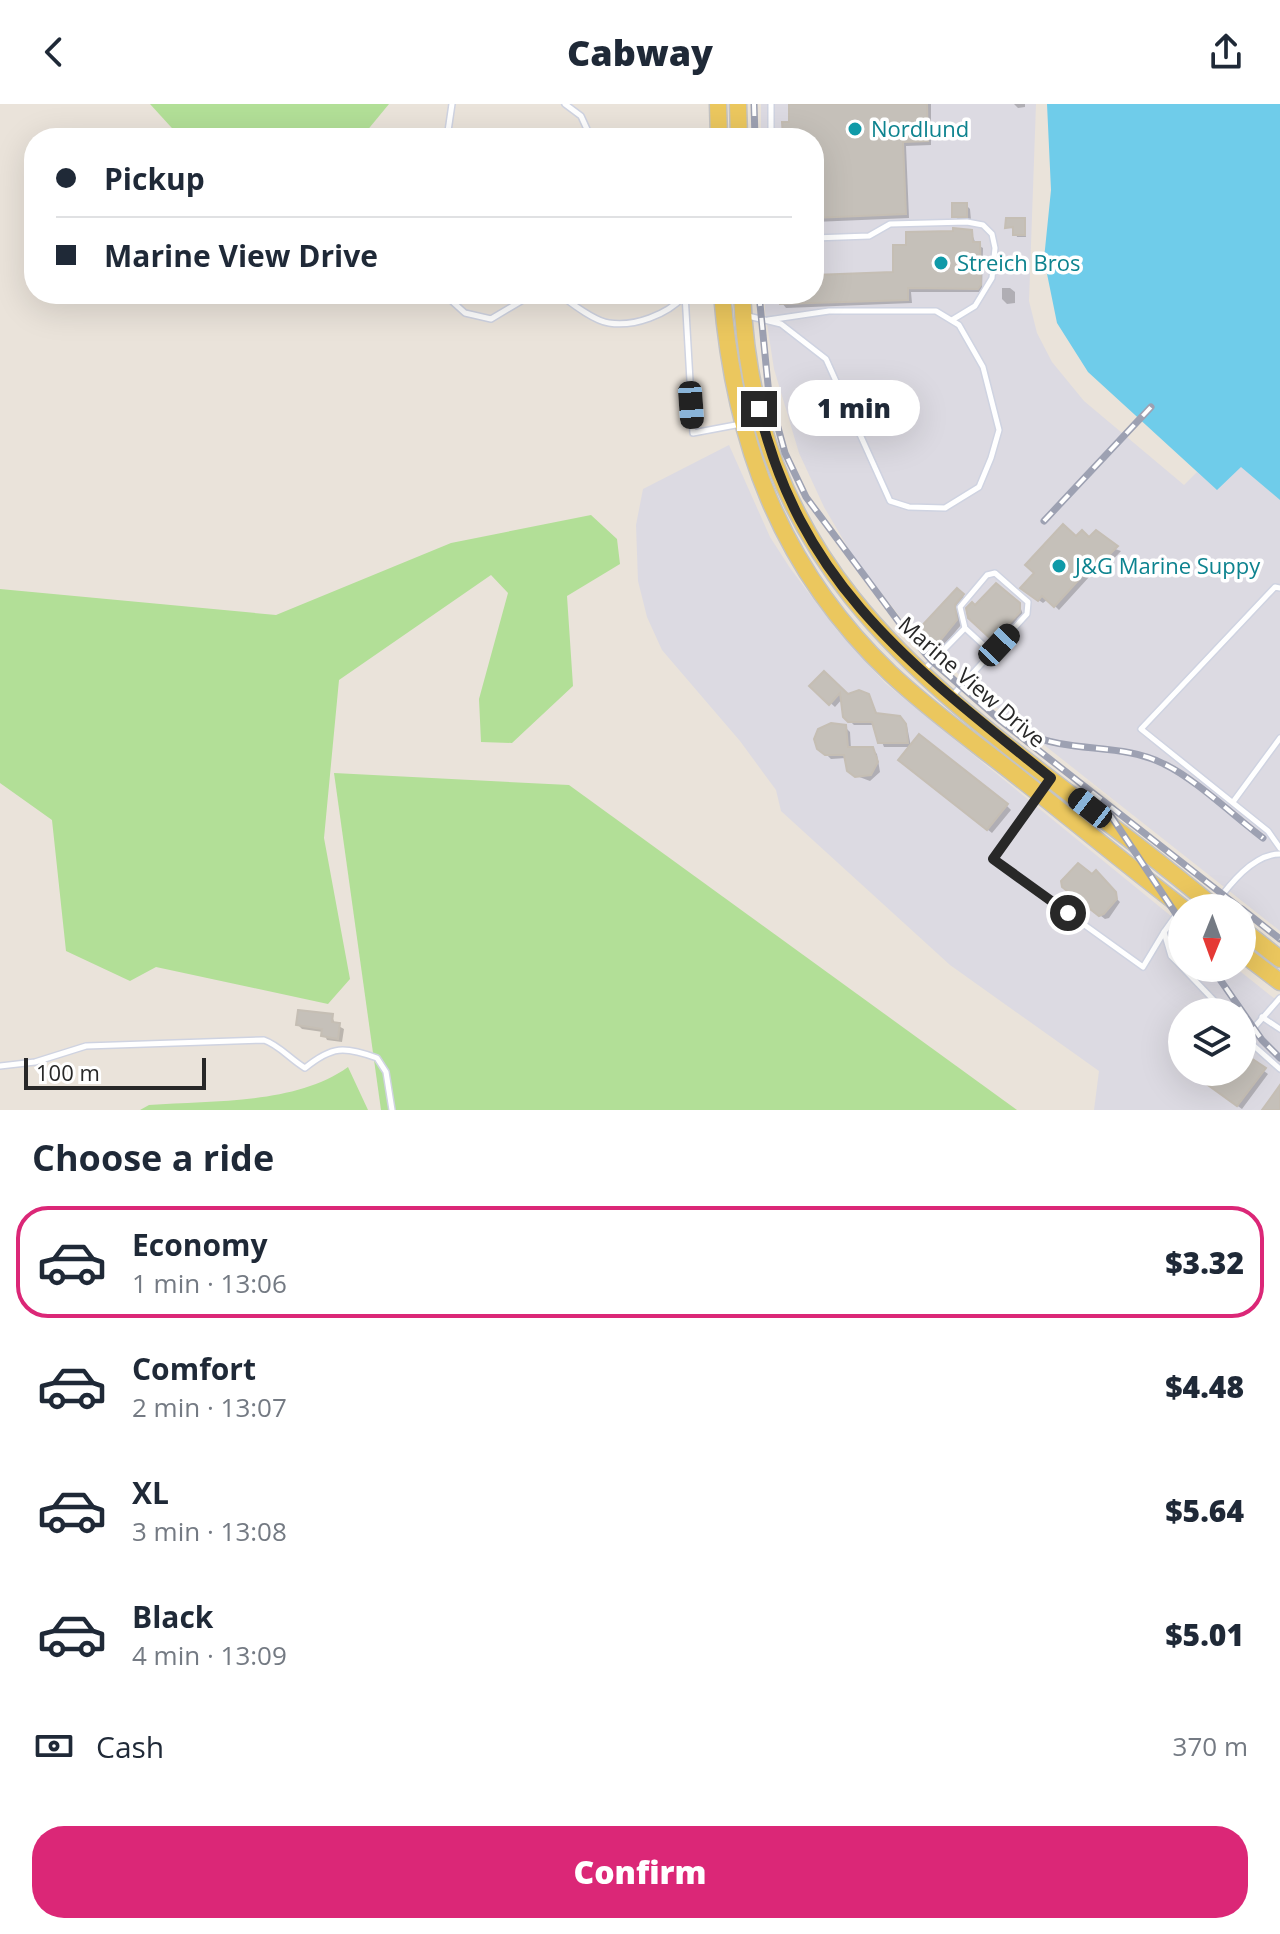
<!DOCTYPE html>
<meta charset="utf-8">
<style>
:root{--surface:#fff;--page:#f2f2f3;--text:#1f2937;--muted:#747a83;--line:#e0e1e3;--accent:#db2777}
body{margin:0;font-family:"Open Sans",sans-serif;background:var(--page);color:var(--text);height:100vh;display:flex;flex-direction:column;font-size:30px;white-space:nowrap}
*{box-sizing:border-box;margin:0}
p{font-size:26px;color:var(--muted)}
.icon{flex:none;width:44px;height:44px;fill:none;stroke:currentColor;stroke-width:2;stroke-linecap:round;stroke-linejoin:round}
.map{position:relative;height:1006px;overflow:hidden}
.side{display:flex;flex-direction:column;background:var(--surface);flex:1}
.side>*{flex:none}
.guide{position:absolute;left:24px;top:24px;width:800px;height:176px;border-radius:32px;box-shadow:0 8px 32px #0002;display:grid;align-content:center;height:176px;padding:0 32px;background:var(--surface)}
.needle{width:52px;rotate:181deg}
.buttons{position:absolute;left:1168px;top:790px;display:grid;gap:16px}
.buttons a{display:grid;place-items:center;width:88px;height:88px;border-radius:50%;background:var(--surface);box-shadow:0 8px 32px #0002;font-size:40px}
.scale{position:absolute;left:24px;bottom:20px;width:182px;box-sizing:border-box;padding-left:8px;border:4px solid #282828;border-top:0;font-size:22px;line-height:28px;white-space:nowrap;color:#282828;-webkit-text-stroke:6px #fff;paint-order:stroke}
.end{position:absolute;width:36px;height:36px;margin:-18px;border:10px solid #282828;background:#fff;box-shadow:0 0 0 4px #fff}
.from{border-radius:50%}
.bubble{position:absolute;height:56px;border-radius:28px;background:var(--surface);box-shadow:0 8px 32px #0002;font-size:26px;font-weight:800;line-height:56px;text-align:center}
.car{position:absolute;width:24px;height:48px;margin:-24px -12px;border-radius:10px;box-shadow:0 0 6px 2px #0007;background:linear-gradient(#222 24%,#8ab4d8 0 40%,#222 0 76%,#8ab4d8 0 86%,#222 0)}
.guide b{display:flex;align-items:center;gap:28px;height:76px;font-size:30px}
.guide b+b{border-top:2px solid var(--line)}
.guide i{width:20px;height:20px;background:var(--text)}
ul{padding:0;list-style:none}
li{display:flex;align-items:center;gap:24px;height:112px;margin:0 16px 12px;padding:0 16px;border:4px solid transparent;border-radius:32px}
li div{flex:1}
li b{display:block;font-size:30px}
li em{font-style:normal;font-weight:800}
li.active{border-color:var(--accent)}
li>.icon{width:72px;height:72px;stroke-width:1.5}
h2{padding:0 32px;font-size:36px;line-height:96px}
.pay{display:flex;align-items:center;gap:20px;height:88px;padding:0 32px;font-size:30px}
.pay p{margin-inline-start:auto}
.action{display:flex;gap:16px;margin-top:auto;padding:16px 32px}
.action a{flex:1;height:92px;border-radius:32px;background:var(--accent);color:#fff;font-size:32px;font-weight:800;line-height:92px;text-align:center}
header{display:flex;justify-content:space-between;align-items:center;height:104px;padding:0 32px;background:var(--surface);font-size:36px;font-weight:800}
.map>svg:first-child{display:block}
</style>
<header><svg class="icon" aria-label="back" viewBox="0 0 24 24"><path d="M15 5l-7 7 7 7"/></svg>Cabway<svg class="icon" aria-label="share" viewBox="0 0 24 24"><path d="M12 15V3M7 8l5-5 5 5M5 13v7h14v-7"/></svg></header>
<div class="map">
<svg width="1280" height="1006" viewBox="0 0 1280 1006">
<rect width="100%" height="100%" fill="#eae3da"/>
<!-- industrial -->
<g fill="#dcdae2" fill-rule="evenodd">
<path d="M761,0H1036L1029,197L1037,229L1052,258L1084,297L1184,381L1197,368L1217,385L1241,362L1280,396V827L982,592L909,524L854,454L824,403L799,349L774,265L765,207V190H814V34H761Z"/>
<path d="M729,341L770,433L790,464L836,525L885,579L1182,821V864H1236L1280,899V1006H1094L1099,967L950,861L781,707L776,686L740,637L662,546L647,513L638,477L636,421L643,385ZM1182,908H1242V968H1182Z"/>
</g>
<!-- green -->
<g fill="#b2df97">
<path d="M150,0H389L361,34H181Z"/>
<path d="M591,411L617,435L620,460L567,492L573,582L512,639L481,638L479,595L508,489L491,471L339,576L324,734L350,875L328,900L156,863L130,877L66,847L52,716L0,679V485L276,511L451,439Z"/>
<path d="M334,669L569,681L1017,1006H381Z"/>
<path d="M348,963L368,1006H140L149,1001C212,996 295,1001 348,963Z"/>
</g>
<!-- water -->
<path fill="#6fccea" d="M1047,0H1280V396L1241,363L1217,386L1088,268L1057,219L1044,155L1051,86Z"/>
<!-- shadow -->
<g fill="#0003">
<path d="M791,0H931V41L906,42L909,114L814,118V34H785L792,20Z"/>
<path d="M1014,0H1025V3L1018,4Z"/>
<path d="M966,101L970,105L971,116H959L954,112Z"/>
<path d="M1024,116L1026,133H1017L1015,125L1007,123Z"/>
<path d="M971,128L976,140L983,144L982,188H911L912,199L786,204L782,199L781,190H814V173L895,170L908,143Z"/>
<path d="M1002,184H1010L1015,188V199L1007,200L1002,195Z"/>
<path d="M1089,436L1121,447L1104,465L1100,461L1059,506L1048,495L1043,499L1027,488Z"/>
<path d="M958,487L967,496L958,506L961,521L936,551L917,529Z"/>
<path d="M1019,500L1024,513L999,540L970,513L976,504Z"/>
<path d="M824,570L848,592H868L878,611H895L902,617L907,622L911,643H884L875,621H854L845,612L843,594L835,603L812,582Z"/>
<path d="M845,623L850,628L851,645H872L877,650L880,668L870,677L854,671L846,654L831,655L826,650Z"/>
<path d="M905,660L1006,701L1011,706L992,729Z"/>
<path d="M1096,769L1109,780L1106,784L1120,798L1109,814L1105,815L1068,787Z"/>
<path d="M332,912L335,920L344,925L342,938L327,936L323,928L302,925L298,921Z"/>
<path d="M1242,951L1268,970L1242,1005L1211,983L1215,968H1242Z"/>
</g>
<!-- building -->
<g fill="#c5c0b9" stroke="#c5beb4" stroke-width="2">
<path d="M789,0H927L928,37L903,38L906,110L814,114V34H783L782,18H789Z"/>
<rect x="952" y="99" width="15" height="14"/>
<path d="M1006,114H1025V131H1013V123L1005,124Z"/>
<path d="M953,124L972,126L973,138H980L981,181L978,185L908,184V196L780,200L779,190H814V171L893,168V141H906V128L953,127Z"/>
<path d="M1063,420L1076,432L1082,426L1089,433L1096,426L1118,442L1098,462L1095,458L1054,503L1042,492L1038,497L1020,484L1034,469L1025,461Z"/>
<path d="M996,479L1020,499V508L993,537L968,514L966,504L972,498L975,501Z"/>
<path d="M957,484L964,490L955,501L957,516L931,548L915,529Z"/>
<path d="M824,567L848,590L859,586L869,590L876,609L900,612L906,620L908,639H878L872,618H848L843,613L840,589L829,601L809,582Z"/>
<path d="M831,619L846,621L848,643H873L878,658L871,671L855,673L847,667L844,651H825L817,645L814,635L818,625Z"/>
<path d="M919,630L1008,700L987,726L898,656Z"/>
<path d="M1078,759L1092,770L1096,766L1116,788L1117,795L1104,810L1099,812L1062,783L1061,777Z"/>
<path d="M298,906L333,910L332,918L340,919L338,935L321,932L322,925L296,921Z"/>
<path d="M1242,948L1266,964L1237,1002L1205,979L1212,968H1242Z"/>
<path d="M1280,981V1006H1262Z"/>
</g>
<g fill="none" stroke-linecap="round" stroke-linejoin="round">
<!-- lane casing -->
<g stroke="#cfd3e1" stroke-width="8">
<g id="lane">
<path d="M565,0L581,12L591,34"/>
<path d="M447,34L452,0"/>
<path d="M771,34V0"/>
<path d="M814,134L869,132L890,120L967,118L983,121L992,130L995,144L992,174L975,202L952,216"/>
<path d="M444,190L465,209L491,215L533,190"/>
<path d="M559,190C571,199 594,217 609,219C634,223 667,211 684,192"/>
<path d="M685,190L693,329L741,320"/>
<path d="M748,212L781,220L826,255L890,397L909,403L945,404L979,383L991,354L999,326L983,263L959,221L936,207H829L768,216"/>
<path d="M1280,484L1275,483L1141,625L1268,727L1280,744"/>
<path d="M924,566L965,524"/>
<path d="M953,591L1027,510L1028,498L995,469L987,471L960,503L965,524L991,548"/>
<path d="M1039,691L993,755L1143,863L1164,828"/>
<path d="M1233,698L1280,634"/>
<path d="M1214,802C1229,781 1253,750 1280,750"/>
<path d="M1179,807L1164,828L1171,852L1182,863"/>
<path d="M1183,864L1225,908"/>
<path d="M1280,894L1245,934L1280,965"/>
<path d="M1262,913L1280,925"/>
<path d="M0,962L35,958L86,942L264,936C279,941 290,955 305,964C332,942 344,942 377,954L386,968L392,1006"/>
</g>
</g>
<!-- primary casing -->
<g stroke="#c3c3c3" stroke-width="19">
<g id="primary">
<path d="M718,0L719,34"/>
<path d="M738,0L739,34"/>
<path d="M722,190C734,338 780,464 890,569C929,606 974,638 1017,672C1073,716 1127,761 1183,804"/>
<path d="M742,190C756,515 997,619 1215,804"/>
<path d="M1242,825L1280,855"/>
<path d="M1242,849L1280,878"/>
</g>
</g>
<!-- lane -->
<use href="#lane" stroke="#fff" stroke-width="5"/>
<!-- primary -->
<use href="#primary" stroke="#ebc75e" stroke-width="16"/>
<!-- rail casing -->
<g stroke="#9da1b2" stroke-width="7">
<g id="rail">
<path d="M754,0L755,34"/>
<path d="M759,190L769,291L785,349L806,393L904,525L931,556L1001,617L1240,804"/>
<path d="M1044,417L1151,303"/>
<path d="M1026,629C1069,650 1121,638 1164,660C1194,674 1235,713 1263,734"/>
<path d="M1111,712L1182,819"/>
<path d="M1242,805L1280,835"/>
<path d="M1212,864L1262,936L1280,954"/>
</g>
</g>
<!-- rail -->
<use href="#rail" stroke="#fff" stroke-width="4" stroke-dasharray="12" stroke-linecap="butt"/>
</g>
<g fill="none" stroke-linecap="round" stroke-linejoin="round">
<!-- route -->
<path stroke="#282828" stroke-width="10" d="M759,305C802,484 916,565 1051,674L993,755L1068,809"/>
</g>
<!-- markers -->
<g fill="#0f9aa8" stroke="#fff" stroke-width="3">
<circle cx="855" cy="25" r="8"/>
<circle cx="941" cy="159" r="8"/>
<circle cx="1059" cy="462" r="8"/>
</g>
<g text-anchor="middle" stroke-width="7" stroke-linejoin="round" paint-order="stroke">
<!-- culture labels -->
<g font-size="22" fill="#0d838f" stroke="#fff" text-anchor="start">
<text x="871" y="33">Nordlund</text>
<text x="957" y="167">Streich Bros</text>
<text x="1075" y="470">J&amp;G Marine Suppy</text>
</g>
<!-- street labels -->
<g font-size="22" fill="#282828" stroke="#fff">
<text transform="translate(972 578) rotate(41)" y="8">Marine View Drive</text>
</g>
</g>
</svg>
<div class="buttons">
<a><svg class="needle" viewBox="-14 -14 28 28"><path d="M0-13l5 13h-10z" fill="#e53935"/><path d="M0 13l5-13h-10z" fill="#747a83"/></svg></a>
<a><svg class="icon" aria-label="layers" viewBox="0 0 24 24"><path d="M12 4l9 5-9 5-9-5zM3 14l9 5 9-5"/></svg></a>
</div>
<div class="scale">100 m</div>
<i class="end from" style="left:1068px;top:809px"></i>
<i class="end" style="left:759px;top:305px"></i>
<div class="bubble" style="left:788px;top:276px;width:132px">1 min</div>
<i class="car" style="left:691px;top:301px;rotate:176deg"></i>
<i class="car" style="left:999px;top:541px;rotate:43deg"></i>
<i class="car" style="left:1090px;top:704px;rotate:308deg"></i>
<div class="guide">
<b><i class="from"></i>Pickup</b>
<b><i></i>Marine View Drive</b>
</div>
</div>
<section class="side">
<h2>Choose a ride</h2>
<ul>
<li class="active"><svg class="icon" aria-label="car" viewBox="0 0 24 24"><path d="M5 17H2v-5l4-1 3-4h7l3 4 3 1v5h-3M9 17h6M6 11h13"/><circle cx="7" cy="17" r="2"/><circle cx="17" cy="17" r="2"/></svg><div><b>Economy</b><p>1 min · 13:06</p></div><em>$3.32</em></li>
<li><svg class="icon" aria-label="car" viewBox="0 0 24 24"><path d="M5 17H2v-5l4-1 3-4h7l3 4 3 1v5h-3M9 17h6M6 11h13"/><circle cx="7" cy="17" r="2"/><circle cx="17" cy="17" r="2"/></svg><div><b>Comfort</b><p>2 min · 13:07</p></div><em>$4.48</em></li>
<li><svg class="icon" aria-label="car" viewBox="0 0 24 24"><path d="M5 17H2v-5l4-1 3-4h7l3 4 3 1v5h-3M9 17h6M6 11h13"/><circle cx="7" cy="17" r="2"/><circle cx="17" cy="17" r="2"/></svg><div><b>XL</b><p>3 min · 13:08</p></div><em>$5.64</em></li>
<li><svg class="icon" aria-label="car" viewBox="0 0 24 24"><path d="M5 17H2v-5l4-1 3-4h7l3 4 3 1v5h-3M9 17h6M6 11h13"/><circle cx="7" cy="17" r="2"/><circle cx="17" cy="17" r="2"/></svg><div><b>Black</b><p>4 min · 13:09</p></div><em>$5.01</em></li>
</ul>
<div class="pay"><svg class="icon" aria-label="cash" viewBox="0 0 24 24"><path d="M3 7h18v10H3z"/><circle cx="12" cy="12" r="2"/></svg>Cash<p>370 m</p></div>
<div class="action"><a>Confirm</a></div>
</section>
